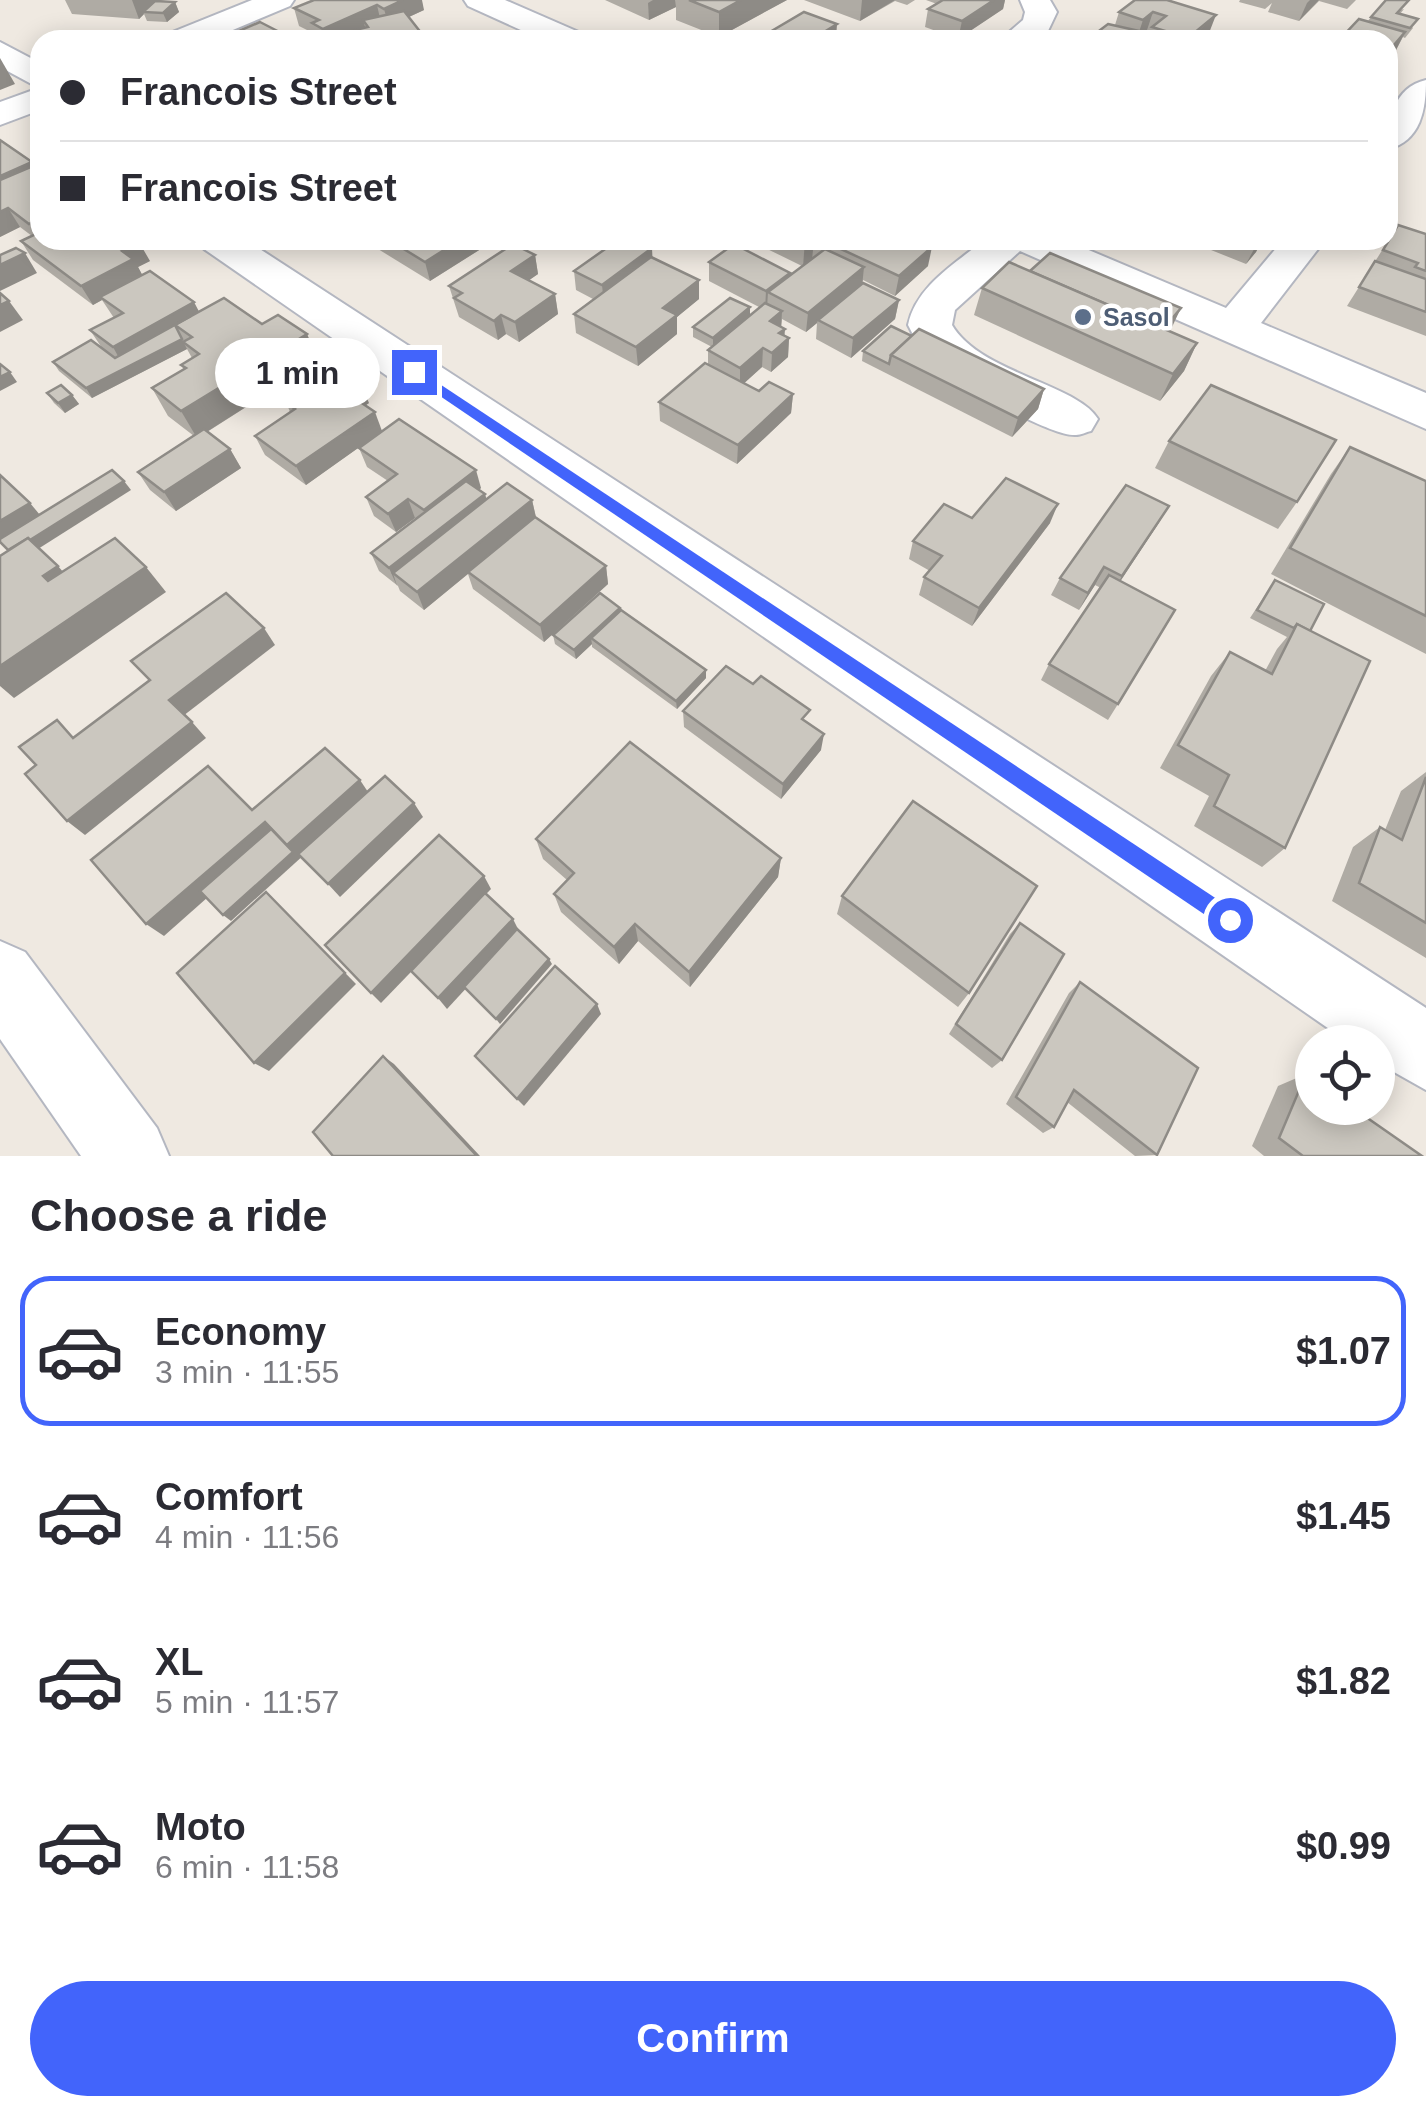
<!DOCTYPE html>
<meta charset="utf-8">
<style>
:root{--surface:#fff;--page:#f7f7f7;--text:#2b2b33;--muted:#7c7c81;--line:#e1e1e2;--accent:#4264fb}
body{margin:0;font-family:Helvetica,sans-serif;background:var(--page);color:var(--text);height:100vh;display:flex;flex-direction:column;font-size:38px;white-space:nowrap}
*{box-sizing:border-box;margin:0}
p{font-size:32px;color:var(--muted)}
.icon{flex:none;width:55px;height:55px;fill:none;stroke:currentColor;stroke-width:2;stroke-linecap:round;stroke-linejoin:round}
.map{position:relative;height:1156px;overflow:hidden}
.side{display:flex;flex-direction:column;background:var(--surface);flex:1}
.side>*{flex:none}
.banner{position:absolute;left:30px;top:30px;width:1368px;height:220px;border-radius:30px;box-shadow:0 5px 25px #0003;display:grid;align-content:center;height:220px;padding:0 30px;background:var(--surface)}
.fabs{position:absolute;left:1295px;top:1025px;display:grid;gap:20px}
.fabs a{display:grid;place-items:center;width:100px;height:100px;border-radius:50%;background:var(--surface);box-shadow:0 5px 25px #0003;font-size:50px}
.end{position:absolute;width:45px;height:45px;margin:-22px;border:12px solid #4264fb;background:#fff;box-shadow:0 0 0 5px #fff}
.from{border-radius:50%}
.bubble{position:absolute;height:70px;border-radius:35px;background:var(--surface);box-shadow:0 5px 25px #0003;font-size:32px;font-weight:600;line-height:70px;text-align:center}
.banner b{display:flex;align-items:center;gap:35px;height:95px;font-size:38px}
.banner b+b{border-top:2px solid var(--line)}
.banner i{width:25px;height:25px;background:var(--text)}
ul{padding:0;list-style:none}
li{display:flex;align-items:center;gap:30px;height:150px;margin:0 20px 15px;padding:0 10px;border:5px solid transparent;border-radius:30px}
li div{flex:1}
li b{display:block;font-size:38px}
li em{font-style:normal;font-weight:600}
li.current{border-color:var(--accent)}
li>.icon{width:90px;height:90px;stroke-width:1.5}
h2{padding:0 30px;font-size:45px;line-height:120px}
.primary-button{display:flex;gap:20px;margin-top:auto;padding:20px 30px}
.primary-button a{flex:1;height:115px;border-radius:60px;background:var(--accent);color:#fff;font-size:40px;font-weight:600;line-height:115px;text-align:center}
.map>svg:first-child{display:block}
</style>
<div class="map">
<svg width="1426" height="1156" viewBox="0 0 1426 1156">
<rect width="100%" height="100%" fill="#efe9e1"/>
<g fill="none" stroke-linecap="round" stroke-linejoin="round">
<!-- minor casing -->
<g stroke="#b4b7c1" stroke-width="4">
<g id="minor">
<path d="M252,0H294L290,6L209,40H165L170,33Z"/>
<path d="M464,0H505L581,33L586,40H543L468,6Z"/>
<path d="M1020,0H1050L1057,12L1048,31L1036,40H1000L1023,20L1025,12Z"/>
<path d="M0,42L40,63V110L0,125V102L39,88L0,67Z"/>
<path d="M1426,80C1426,109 1421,141 1388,149C1388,120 1393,88 1426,80Z"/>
<path d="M198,240H246L1426,1008V1090L1378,1063V1042H1348L204,249Z"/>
<path d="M984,240H1065L1226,308L1283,240H1325L1261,323L1426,393V429L1020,251L955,310L952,325C980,373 1077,384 1098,419L1091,431C1086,432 1081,435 1076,435C1048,437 942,374 924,352C917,345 913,334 908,325C916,286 955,264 984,240Z"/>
<path d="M0,941L25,952L157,1128L169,1156H81L0,1039Z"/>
</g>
</g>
<!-- minor -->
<use href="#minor" fill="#fff" fill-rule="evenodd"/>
</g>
<!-- wall -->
<g fill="#afaba4">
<path d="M65,0H157L175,2L179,12L167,22L147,21L144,14L139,19L72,14Z"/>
<path d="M314,0L424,10L409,17L422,34L424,40H358L356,34L344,40H317L315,34L299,26L294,8Z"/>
<path d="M605,0H787L719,37L676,20V7L649,20Z"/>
<path d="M804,0H915L907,5L895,1L860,21Z"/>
<path d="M926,0H1005L1003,9L958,39L925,27L928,9L937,4Z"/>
<path d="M1135,0L1209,33L1201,40H1087L1115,25L1119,12Z"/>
<path d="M1240,0H1356L1347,9L1319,1L1299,21L1268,12L1272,3L1265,9L1239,2Z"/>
<path d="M1404,9L1400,14L1413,28L1405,38L1403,37L1396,50L1388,60V40H1340L1341,38L1368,21L1371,17Z"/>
<path d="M241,30L295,40H247Z"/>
<path d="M0,140L32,162L34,165L40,240L150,261L138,267L142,275L199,312L307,334L318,361L207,432L230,449L241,468L176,511L150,490L138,472L194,436L168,416L152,388L184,370L181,365L192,358L187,349L92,398L59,371L53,362L102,348L90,330L114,318L102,300L93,305L33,260L21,241L32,236L20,227L0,237Z"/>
<path d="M1398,225L1426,234V336L1347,306Z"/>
<path d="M376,240H495L430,281L378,249Z"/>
<path d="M749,240H917L928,266L895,296L863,280L862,284L899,300L895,319L851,358L816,339L817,323L806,332L782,319L781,327L784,335L789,338L788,357L771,372L762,367L744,383L759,391L793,394L791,413L737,464L660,421L659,402L708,364V350L712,347L693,337V327L750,307V316L759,307L709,281V262L790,276L802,266Z"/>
<path d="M1186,240H1262L1256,252L1246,264Z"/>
<path d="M535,255L538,274L529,280L555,294L558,314L519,342L506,334L498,340L459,317L449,286Z"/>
<path d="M653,258L699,280V299L677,317V334L638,366L576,333L574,314L593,299L576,290L574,271Z"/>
<path d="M982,288L1172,327L1168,331L1197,343L1184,371L1160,401L974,315Z"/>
<path d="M912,336L1044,389L1038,409L1012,437L862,361L863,351Z"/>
<path d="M47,393L72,395L79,404L65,413L54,403Z"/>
<path d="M286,402L369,403L365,405L382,431L306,485L265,455L255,436L290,412Z"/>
<path d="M1169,441L1297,502L1278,529L1155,468Z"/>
<path d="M1350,447L1426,481V654L1271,574L1331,474Z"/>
<path d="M359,448L481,488L479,490L485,494L486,500H532L536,517L606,566L608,584L544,642L473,589L468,574L424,610L400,591L398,586L379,571L371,553L416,519L415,518L396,532L374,516L366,497L388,481L367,467Z"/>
<path d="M1169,506L1158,524L1120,581L1118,704L1108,720L1041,680L1049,664L1101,588L1095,585L1079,610L1051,595L1060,578Z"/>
<path d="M972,518L1050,523L972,626L919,595L924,577L930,571L909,559L913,541Z"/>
<path d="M1275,580L1310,631L1285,848L1262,867L1194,826L1209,796L1160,768L1211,676L1230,652L1265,671L1277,649L1287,637L1250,618Z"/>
<path d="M620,608L621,610L706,670V678L677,709L592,647V644L576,659L555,644L553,635Z"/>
<path d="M753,684L808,723L821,750L781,799L684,727L683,711Z"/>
<path d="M1426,772V958L1332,901L1353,847L1380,827L1385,830L1401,791Z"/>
<path d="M536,839L781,858L778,877L690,987L638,941L619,964L561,912L554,894L567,880L543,859Z"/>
<path d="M842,896L969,993L958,1007L837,914Z"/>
<path d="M1020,923L1002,1060L992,1068L949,1034L1010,934Z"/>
<path d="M1080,982L1157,1155L1135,1156L1067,1102L1054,1127L1043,1133L1006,1104L1069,993Z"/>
<path d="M1306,1074L1422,1156H1264L1252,1146L1278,1086Z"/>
</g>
<!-- shaded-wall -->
<g fill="#8e8b86">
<path d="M132,0H157L158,1L143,12L144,14L139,19Z"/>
<path d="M403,0H422L424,10L389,26L384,9Z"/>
<path d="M653,0H675L676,7L649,20L648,3Z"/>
<path d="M741,0H787L719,37V12Z"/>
<path d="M862,0H895L860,21Z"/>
<path d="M994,0H1005L1003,9L958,39L962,21Z"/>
<path d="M1310,0H1319L1299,21L1307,3Z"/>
<path d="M175,2L179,12L167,22L163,13Z"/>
<path d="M377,5L381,23L363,20L366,30H355L356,34L344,40H327L323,29Z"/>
<path d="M1153,12L1147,30L1137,38L1143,20Z"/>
<path d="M1216,15L1209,33L1201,40H1188Z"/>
<path d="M837,24L836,40H811Z"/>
<path d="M1405,32L1396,50L1388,60V52Z"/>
<path d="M422,34L424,40H397Z"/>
<path d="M0,58L15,84L0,90Z"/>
<path d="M32,162L40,175L0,201V176Z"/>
<path d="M8,208L20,227L0,237V212Z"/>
<path d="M40,219V240L41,243L29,224Z"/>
<path d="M460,240H495L430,281L425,262Z"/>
<path d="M805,240H814L812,260L803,267Z"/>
<path d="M1259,240H1262L1256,252L1246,264Z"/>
<path d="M139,242L150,261L138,267L144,278L100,297L102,300L93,305L81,286L122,251Z"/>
<path d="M932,247L928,266L895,296L899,276Z"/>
<path d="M652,248L653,268L604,304L602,285Z"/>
<path d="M25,253L37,273L0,291V262Z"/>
<path d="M535,255L538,274L515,290L511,271Z"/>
<path d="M864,267L862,287L818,320L817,323L806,332L808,313Z"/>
<path d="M790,273L789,292H768L767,308L765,310L766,291Z"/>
<path d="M699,280V299L677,317V334L638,366L636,347L663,308Z"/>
<path d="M555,294L558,314L519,342L515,322Z"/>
<path d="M899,300L895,319L851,358L853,338Z"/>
<path d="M9,301L23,320L0,332V305Z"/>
<path d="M194,302L204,321L175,325L124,367L113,347Z"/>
<path d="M750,307V317L713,348V338Z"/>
<path d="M1181,308L1172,327L1149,354L1158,335Z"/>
<path d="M782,311L781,330L770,321Z"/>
<path d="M501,315L506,334L498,340L494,321Z"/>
<path d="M785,329L784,343L789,338L788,357L771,372L772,353L779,333Z"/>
<path d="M307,334L318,361L197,438L181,411Z"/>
<path d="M182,339L187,349L92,398L86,388Z"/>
<path d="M1197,343L1184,371L1160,401L1173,374Z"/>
<path d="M763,348L762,367L740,387V368Z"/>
<path d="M10,372L17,382L0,391V377Z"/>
<path d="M361,384L369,403L355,413L347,393Z"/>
<path d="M1044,389L1038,409L1012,437L1018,418Z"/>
<path d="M793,394L791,413L737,464L738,445Z"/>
<path d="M72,395L79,404L65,413L58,403Z"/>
<path d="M375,412L382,431L306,485L296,466Z"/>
<path d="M230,449L241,468L176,511L164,492Z"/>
<path d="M476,470L481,488L431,528L424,510Z"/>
<path d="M124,481L131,490L19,561L10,552Z"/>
<path d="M485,494L490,512L393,573L397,586L389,568Z"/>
<path d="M408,499L415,518L396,532L388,514Z"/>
<path d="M532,500L536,518L424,610L417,592Z"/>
<path d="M30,503L45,521L0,542V521Z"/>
<path d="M1058,504L1050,523L972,626L979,608Z"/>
<path d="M1169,506L1158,524L1112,594L1122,576Z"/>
<path d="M58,566L80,592L66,601L43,576Z"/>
<path d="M606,566L608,584L544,642L540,625Z"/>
<path d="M146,567L166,592L14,698L0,686V666Z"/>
<path d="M1104,567L1095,585L1079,610L1088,593Z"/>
<path d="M620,608L622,617L591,638L592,644L576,659L574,650Z"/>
<path d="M264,628L275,645L183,716L169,700Z"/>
<path d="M706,670V678L677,709L676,701Z"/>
<path d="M192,722L206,738L85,835L67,821Z"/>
<path d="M824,734L821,750L781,799L783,784Z"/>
<path d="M360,780L370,795L231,921L223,915L287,845Z"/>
<path d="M414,803L423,817L340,897L328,884Z"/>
<path d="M265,822L277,836L164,936L146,924Z"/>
<path d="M781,858L778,877L690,987L689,972Z"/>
<path d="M484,876L491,889L381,1003L371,993Z"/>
<path d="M266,892L356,984L269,1071L254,1063Z"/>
<path d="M513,919L519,931L447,1009L438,998Z"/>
<path d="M635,924L638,941L619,964L614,947Z"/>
<path d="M549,959L552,964L500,1024L496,1019Z"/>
<path d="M597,1004L601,1014L524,1106L517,1099Z"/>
<path d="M383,1056L394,1064L480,1156H477Z"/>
</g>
<!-- building -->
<g fill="#cbc7bf" stroke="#8e8b86" stroke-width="2.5">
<path d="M314,0H403L384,9L377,5L323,29L312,23L319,20L294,8Z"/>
<path d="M689,0H741L719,12Z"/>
<path d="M943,0H994L962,21L928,9Z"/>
<path d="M1135,0H1167L1216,15L1188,38L1152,27L1166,16L1153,12L1143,20L1119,12Z"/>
<path d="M1386,0H1409L1397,13L1418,19L1410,28L1371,17Z"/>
<path d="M155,1L175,2L163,13L143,12Z"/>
<path d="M404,11L422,34L397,40H363L355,30L368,27L363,20Z"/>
<path d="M804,12L837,24L811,40H725L739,32L758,39Z"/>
<path d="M1359,19L1405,32L1388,52V40H1349L1341,38Z"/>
<path d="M260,22L295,40H261L241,30Z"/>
<path d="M1108,24L1157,35L1154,38L1160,40H1087Z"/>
<path d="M851,34L866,40H841Z"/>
<path d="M1299,35L1314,40H1294Z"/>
<path d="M0,140L32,162L0,176Z"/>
<path d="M40,163V219L29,224L8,208L0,212V180Z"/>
<path d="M1398,225L1426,234V271L1415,267L1418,263L1383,250Z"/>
<path d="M40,232V240H137L139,242L122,251L133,259L81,286L21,241Z"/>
<path d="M389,240H460L425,262Z"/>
<path d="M618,240H635L652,248L602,285L574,271Z"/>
<path d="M831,240H917L932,247L899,276L828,243Z"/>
<path d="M1244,240H1259L1255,244Z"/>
<path d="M513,244L535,255L511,271L555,294L515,322L501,315L494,321L454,298L462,293L449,286Z"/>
<path d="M734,244L790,273L766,291L709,262Z"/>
<path d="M16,248L25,253L0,265V255Z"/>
<path d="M825,249L864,267L808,313L768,292Z"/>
<path d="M1050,253L1181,308L1163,329L1030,271Z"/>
<path d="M651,257L699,280L663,308L677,315L636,347L574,314Z"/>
<path d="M1375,261L1426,279V312L1359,287Z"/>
<path d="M1009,262L1197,343L1173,374L982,288Z"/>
<path d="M150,271L194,302L113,347L90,330L123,313L100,297Z"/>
<path d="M863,283L899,300L853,338L818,320Z"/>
<path d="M0,293L9,301L0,305Z"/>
<path d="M224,298L262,324L278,315L307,334L181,411L152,388L186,368L181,365L199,354L183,342L192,337L175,325Z"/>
<path d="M730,298L750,307L713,338L693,327Z"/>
<path d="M765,303L782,311L770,321L785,329L779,333L789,338L772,353L763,348L740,368L708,350Z"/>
<path d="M191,316L175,325L182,339L86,388L53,362L91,340L115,358Z"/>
<path d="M891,326L912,336L891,355L889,364L863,351Z"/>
<path d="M919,329L1044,389L1018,418L891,355Z"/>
<path d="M705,363L759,391L769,382L793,394L738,445L659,402Z"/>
<path d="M0,364L10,372L0,377Z"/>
<path d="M337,368L361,384L347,393L375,412L296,466L255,436L295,409L286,402Z"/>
<path d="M61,385L72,395L58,403L47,393Z"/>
<path d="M1211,385L1336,440L1297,502L1169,441Z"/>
<path d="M399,419L476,470L424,510L408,499L388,514L366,497L397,474L359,448Z"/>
<path d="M204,429L230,449L164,492L138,472Z"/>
<path d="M1350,447L1426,481V616L1290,548Z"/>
<path d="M112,470L124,481L30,540L28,538L8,550L0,542V539Z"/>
<path d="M0,475L30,503L0,521Z"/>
<path d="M1006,478L1058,504L979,608L924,577L942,556L913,541L944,504L972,518Z"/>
<path d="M466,481L485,494L389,568L371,553Z"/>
<path d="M507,483L532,500L417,592L393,573Z"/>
<path d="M1126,485L1169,506L1122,576L1104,567L1088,593L1060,578Z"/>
<path d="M535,517L606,566L540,625L468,572Z"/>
<path d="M28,538L58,566L43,576L48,581L115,538L146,567L0,666V556Z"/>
<path d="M1109,575L1175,610L1118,704L1049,664Z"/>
<path d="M1275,580L1324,604L1310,631L1297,624L1294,628L1257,610Z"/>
<path d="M226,593L264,628L169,700L192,722L67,821L25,774L36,765L19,747L57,720L73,738L150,680L131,661Z"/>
<path d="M600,593L620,608L574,650L553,635Z"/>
<path d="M621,610L706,670L676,701L591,638Z"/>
<path d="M1297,624L1370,661L1285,848L1214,806L1229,775L1178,745L1230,652L1272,674Z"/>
<path d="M726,666L753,684L761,676L810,710L802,719L824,734L783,784L683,711Z"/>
<path d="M630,742L781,858L689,972L635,924L614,947L554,894L574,873L536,839Z"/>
<path d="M325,748L360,780L287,845L265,822L146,924L91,860L208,766L252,810Z"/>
<path d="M385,776L414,803L328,884L298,854Z"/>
<path d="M1426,777V923L1359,883L1380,827L1402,840Z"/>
<path d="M913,801L1037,886L969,993L842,896Z"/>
<path d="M271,829L293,852L223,915L200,891Z"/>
<path d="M439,835L484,876L371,993L325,945Z"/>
<path d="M266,892L345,973L254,1063L177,973Z"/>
<path d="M485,893L513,919L438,998L411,971Z"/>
<path d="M1020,923L1064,954L1002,1060L956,1024Z"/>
<path d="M517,929L549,959L496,1019L464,987Z"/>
<path d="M555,966L597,1004L517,1099L475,1056Z"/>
<path d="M1080,982L1198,1068L1157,1155L1074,1090L1054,1127L1016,1097Z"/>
<path d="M383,1056L477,1156H333L313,1132Z"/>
<path d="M1306,1074L1312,1079V1108H1353L1422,1156H1303L1279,1138Z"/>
</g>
<!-- route -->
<path fill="#4264fb" d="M414,367L1238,913L1241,920L1238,927L1230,930L1223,927L409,375L407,372Z"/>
<!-- markers -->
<circle fill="#5c6f8a" stroke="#fff" stroke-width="4" cx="1083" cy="317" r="10"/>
<g text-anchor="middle" stroke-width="9" stroke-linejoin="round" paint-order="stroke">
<!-- far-service labels -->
<g font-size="25" font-weight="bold" fill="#4e5e75" stroke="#fff" text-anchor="start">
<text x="1103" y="326">Sasol</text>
</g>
</g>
</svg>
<div class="fabs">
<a><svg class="icon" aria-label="locate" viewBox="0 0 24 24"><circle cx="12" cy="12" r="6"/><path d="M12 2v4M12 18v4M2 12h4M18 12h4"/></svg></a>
</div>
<i class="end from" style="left:1230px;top:920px"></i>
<i class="end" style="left:414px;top:372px"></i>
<div class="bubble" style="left:215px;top:338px;width:165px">1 min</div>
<div class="banner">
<b><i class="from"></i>Francois Street</b>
<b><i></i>Francois Street</b>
</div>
</div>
<section class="side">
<h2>Choose a ride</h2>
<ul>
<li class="current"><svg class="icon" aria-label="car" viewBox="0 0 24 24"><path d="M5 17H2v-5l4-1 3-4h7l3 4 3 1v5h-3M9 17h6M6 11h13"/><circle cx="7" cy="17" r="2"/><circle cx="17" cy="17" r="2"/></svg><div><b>Economy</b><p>3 min · 11:55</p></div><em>$1.07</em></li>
<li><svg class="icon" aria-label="car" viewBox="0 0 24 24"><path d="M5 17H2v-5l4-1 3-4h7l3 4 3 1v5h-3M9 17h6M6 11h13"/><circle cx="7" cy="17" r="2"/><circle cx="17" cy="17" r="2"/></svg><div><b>Comfort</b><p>4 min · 11:56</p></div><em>$1.45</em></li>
<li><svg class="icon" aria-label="car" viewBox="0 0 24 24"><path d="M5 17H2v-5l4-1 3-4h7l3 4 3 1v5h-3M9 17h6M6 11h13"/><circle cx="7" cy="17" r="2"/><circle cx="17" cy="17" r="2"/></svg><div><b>XL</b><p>5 min · 11:57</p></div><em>$1.82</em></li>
<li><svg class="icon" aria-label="car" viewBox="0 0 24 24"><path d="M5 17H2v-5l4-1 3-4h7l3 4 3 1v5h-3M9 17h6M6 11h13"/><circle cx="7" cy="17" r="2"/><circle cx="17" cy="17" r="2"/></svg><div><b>Moto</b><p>6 min · 11:58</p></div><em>$0.99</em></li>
</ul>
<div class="primary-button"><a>Confirm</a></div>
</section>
